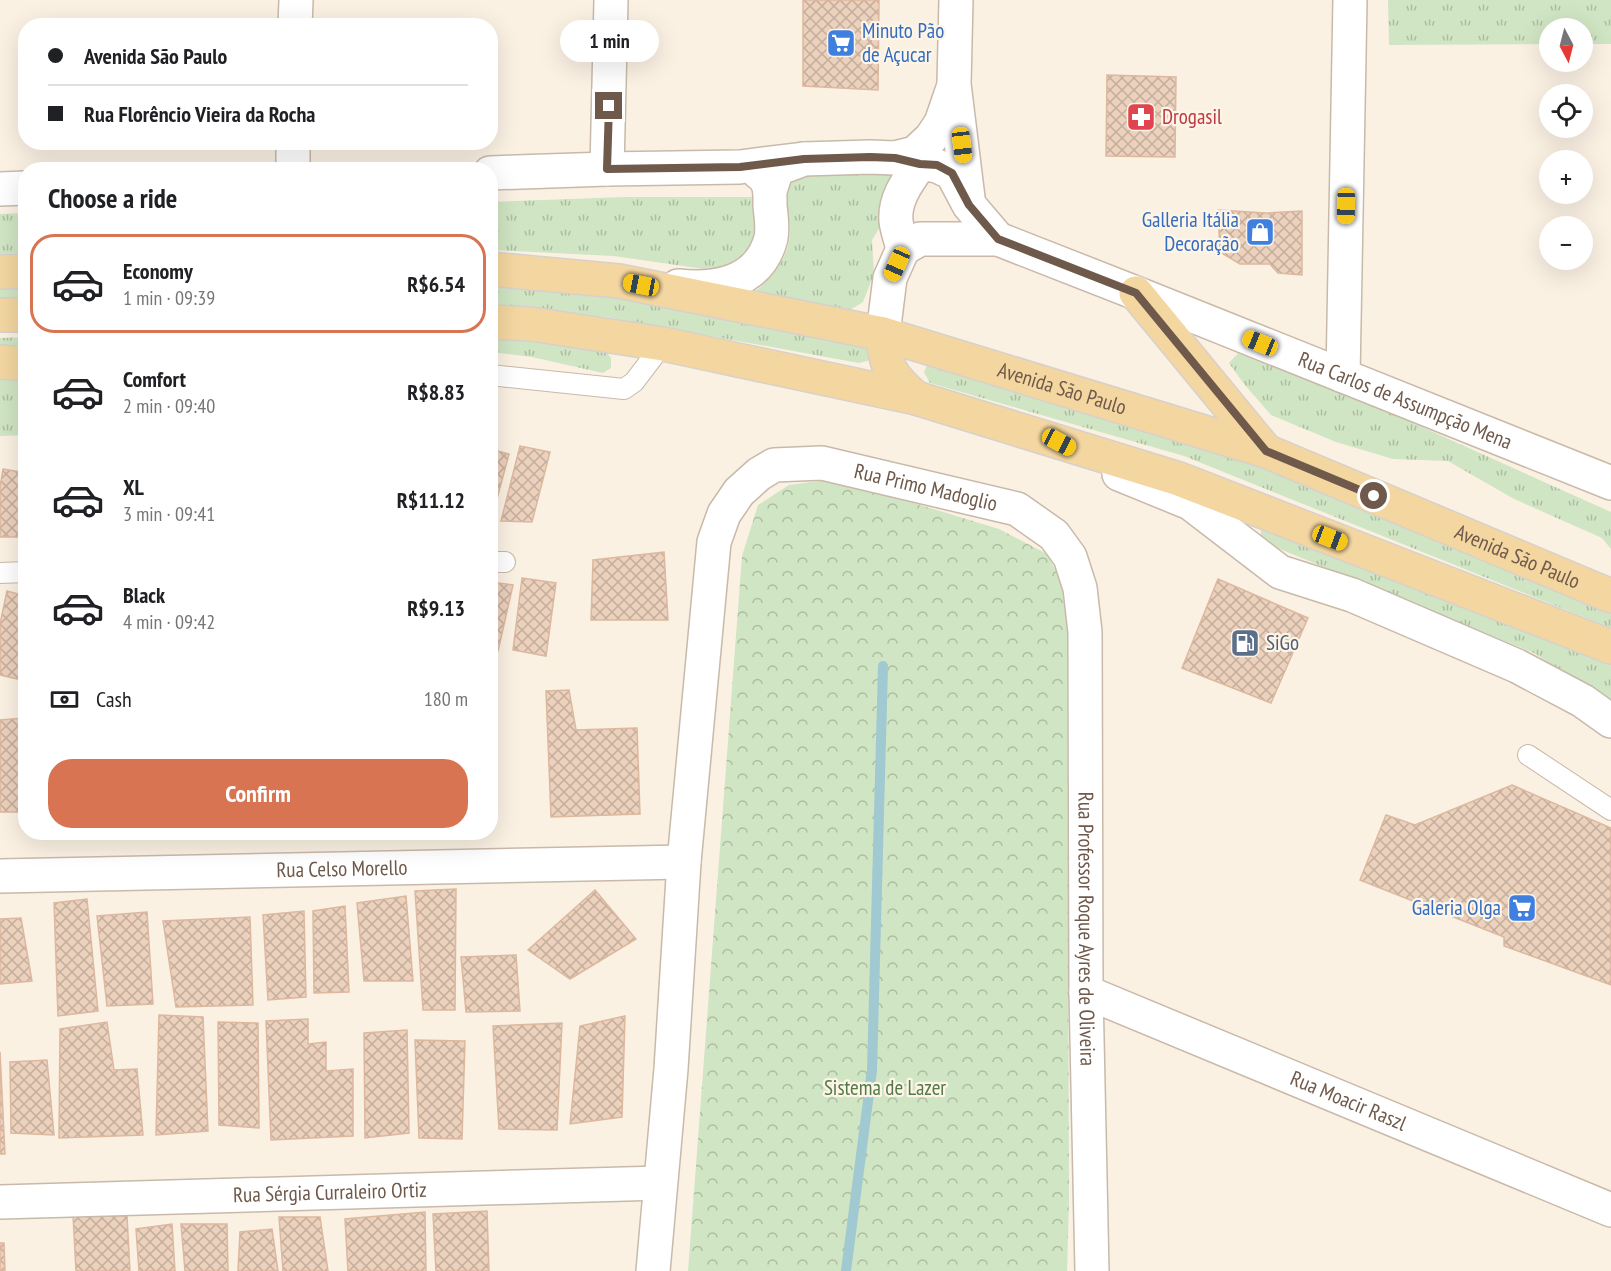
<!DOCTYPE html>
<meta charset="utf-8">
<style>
:root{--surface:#fff;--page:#f2f2f2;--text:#202124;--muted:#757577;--line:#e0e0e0;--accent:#d97452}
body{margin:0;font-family:"PT Sans Narrow",sans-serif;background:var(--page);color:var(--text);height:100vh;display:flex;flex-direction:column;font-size:22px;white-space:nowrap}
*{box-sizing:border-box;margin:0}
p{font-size:20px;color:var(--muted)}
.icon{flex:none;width:33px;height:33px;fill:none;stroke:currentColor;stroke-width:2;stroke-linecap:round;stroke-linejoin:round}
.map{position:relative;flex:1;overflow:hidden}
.side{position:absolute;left:18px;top:162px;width:480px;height:678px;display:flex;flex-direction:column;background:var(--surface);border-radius:24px;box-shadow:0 6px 24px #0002}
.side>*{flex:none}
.banner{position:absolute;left:18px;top:18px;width:480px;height:132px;border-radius:24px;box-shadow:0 6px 24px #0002;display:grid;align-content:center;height:132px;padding:0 30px;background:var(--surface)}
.needle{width:39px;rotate:173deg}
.buttons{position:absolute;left:1539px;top:18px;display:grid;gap:12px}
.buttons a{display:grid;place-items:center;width:54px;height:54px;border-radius:50%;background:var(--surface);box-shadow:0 6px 24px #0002;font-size:30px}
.end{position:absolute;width:27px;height:27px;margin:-14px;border:8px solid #6f594b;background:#fff;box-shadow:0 0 0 3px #fff}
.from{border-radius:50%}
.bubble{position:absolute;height:42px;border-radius:21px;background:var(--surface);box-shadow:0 6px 24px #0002;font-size:20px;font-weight:700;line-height:42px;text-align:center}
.car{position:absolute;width:18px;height:36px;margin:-18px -9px;border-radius:8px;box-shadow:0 0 4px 2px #0007;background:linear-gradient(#f5c518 24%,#345 0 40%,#f5c518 0 76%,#345 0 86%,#f5c518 0)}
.banner b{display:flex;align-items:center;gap:21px;height:57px;font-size:22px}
.banner b+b{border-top:2px solid var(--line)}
.banner i{width:15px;height:15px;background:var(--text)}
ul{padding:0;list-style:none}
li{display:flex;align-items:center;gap:18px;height:99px;margin:0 12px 9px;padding:0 18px;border:3px solid transparent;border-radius:24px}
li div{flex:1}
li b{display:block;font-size:22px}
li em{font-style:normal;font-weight:700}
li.current{border-color:var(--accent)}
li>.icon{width:54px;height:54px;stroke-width:1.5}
h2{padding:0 30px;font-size:27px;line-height:72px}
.pay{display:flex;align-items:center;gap:15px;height:66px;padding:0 30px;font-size:22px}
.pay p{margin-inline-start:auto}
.button{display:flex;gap:12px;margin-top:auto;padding:12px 30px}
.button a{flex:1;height:69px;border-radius:24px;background:var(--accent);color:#fff;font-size:24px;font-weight:700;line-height:69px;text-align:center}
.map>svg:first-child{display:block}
</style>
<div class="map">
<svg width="1611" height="1271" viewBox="0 0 1611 1271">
<defs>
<pattern id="grass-tufts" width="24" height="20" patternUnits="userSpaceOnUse" patternTransform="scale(1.5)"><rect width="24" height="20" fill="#d0e5c3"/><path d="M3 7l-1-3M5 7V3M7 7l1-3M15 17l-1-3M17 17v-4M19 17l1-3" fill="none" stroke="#adbda0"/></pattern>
<pattern id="forest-crowns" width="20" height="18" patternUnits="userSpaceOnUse" patternTransform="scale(1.5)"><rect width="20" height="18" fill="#d0e5c3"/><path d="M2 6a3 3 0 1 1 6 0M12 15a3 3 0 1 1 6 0" fill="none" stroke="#adbda0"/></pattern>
<pattern id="building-cross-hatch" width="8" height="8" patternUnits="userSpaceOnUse" patternTransform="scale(1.5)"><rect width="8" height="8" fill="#ecd1bd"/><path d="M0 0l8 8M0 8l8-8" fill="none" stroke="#c3ad9c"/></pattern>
</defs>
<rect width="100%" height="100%" fill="#faf1e3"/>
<!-- grass -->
<g fill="url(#grass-tufts)">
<path d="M1388,0H1611V44H1583L1582,28H1550L1549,44L1389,45Z"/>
<path d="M878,170L901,177L883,222L872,240L874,274L863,302L850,310L832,312L752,294C772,278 792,255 790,227C790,220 784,213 783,205C782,199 783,192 783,186L807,171Z"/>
<path d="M625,197H757L761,217L753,246L730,266L704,269L614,256L491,250V202Z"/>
<path d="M25,213V253L0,254V214Z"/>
<path d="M25,280V298L0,299V281Z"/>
<path d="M490,283L553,287L657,303L876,346L874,359L859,363L606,317L491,304Z"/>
<path d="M491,334L605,350L611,358V368L603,373L532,357L491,352Z"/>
<path d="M25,337V435L0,436V338Z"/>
<path d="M1244,347L1611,512V549L1602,538L1514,499L1448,461L1393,459L1336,442L1271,415L1244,384L1229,363Z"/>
<path d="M929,361L1191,438L1611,608V628L1184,456L930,383L924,372Z"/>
<path d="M1266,526L1611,658V704L1534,653L1260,541L1261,531Z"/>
</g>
<!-- forest -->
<path fill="url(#forest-crowns)" d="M835,479L999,529L1047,554L1067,593L1069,1201L1067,1271H688L742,556L758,505L789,485Z"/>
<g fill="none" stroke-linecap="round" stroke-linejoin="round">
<!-- stream -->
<path stroke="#a1c9d2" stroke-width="10" d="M846,1271L872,1070L883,666"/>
</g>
<!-- building -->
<g fill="url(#building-cross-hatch)" stroke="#ddb89f" stroke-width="1.5">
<path d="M803,0H879L878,90L803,86Z"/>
<path d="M1107,75L1176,77L1175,157L1106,156Z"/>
<path d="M1218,210L1266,213L1302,211V275L1278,273L1270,264H1240L1220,252Z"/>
<path d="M520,446L550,452L532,522L501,521Z"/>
<path d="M490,449L509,454L490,525Z"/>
<path d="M3,469L26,473V521L22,537H0V487Z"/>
<path d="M664,552L668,620H591L593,560Z"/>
<path d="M522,578L556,583L546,656L513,650Z"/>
<path d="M1218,579L1308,618L1271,703L1182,668Z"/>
<path d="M490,582L513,585L498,651L490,650Z"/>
<path d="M7,591L26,596V656L22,680L0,675V624Z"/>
<path d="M569,690L576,730L637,728L640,814L551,817L546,691Z"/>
<path d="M24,718L26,812H0V720Z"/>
<path d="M1512,785L1611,828V985L1504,946V937L1360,880L1386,815L1415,825Z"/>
<path d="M456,889L455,1010H423L415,891Z"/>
<path d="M595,890L636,939L570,979L528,950Z"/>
<path d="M406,896L413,981H364L357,903Z"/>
<path d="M87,899L98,1011L58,1016L54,903Z"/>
<path d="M345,906L349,992L314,993L313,911Z"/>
<path d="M304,911L306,997L268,1000L263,915Z"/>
<path d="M147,912L153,1004L107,1006L97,916Z"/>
<path d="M250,917L253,1005L176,1007L163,921Z"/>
<path d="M21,918L32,981L0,984V919Z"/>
<path d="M516,955L520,1011L466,1012L461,957Z"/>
<path d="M159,1015L203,1017L208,1131L156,1135Z"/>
<path d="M625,1016L622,1117L570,1124L580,1026Z"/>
<path d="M308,1019V1044L326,1042V1071L353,1069V1136L271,1140L266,1021Z"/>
<path d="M107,1022L114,1070L137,1069L143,1135L59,1138L60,1029Z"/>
<path d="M218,1022L258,1023L259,1128L219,1125Z"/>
<path d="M562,1023L557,1130L499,1129L493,1026Z"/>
<path d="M407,1030L409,1133L365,1138L364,1033Z"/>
<path d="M415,1040L465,1041L462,1139L419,1138Z"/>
<path d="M0,1052L5,1154H0Z"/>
<path d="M47,1060L54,1135L11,1133L10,1062Z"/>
<path d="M487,1211L489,1271H436L433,1214Z"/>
<path d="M425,1212L426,1271H348L345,1219Z"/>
<path d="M73,1215L127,1216L130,1271H76Z"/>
<path d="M279,1217H320L328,1271H283Z"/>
<path d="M172,1224L175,1271H139L136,1229Z"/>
<path d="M181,1224H227L228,1271H185Z"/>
<path d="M272,1229L278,1271H238L240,1232Z"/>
<path d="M0,1243H4L5,1271H0Z"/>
</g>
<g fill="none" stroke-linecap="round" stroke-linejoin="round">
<!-- service casing -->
<g stroke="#c9b9aa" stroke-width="22">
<g id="service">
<path d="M490,375L624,389L634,382L663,344"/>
<path d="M490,562H505"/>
<path d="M0,573L26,572"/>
<path d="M1528,755L1611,810"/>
</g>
</g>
<!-- minor casing -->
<g stroke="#c9b9aa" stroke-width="36">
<g id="minor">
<path d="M956,0L954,84L968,198"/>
<path d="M295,26L296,0"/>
<path d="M895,158L915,153L931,138L941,123L953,88"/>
<path d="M607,169L611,0"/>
<path d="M293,170V142"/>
<path d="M490,173L607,169L740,167L804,159"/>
<path d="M0,189L26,188"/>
<path d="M770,191L777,169L804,159L870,157L895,158L937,166L952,173L969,205L998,239"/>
<path d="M903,249C901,240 897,230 896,221C894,199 908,181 920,164"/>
<path d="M678,286C718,290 760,282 771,238C773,228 771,215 770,206C770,192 771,181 759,173"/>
<path id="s1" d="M883,334L890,278L903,249L920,239H998L1136,293L1611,483"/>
<path d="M1343,376L1350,0"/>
<path d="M1119,474L1190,503L1280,572L1352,595L1517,666L1583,701L1611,721"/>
<path id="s2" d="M0,876L684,862"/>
<path id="s3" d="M1086,992L1611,1210"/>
<path id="s4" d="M0,1202L660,1183"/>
<path id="s5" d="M653,1271L671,1069L684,862L714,542L724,514L739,492L759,474L774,465L822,463L1017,509L1054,535L1070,557L1080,588L1085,632L1086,992L1092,1271"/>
</g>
</g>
<!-- primary casing -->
<g stroke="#d7d1cd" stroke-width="36">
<g id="primary">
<path id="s6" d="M490,269L619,281L883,334L1266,451L1611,596"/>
<path d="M0,272L26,271"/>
<path d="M1136,293L1266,451"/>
<path d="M0,315H26"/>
<path d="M490,322L531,324L663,344L916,398L1179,479L1611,647"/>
<path d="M883,334C885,367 891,377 916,398"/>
<path d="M0,362L26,364"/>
</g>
</g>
<!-- service -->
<use href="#service" stroke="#fff" stroke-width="20"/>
<!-- minor -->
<use href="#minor" stroke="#fff" stroke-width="33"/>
<!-- primary -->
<use href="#primary" stroke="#f3d6a0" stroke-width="33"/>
</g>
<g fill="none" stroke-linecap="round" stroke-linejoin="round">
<!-- route -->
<path stroke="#6f594b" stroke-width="8" d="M609,106L607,169L740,167L804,159L870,157L895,158L920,164L937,165L952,173L969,205L998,239L1136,293L1266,451L1374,496"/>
</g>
<!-- icons -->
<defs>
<g id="supermarket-square" transform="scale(1.5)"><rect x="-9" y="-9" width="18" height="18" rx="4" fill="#3f7fe0" stroke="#fdf5e8"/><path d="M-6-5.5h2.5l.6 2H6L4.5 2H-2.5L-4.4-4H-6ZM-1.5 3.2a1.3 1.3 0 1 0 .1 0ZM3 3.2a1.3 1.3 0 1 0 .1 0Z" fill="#fff"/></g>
<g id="pharmacy-square" transform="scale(1.5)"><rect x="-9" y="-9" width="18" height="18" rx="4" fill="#e0444e" stroke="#fdf5e8"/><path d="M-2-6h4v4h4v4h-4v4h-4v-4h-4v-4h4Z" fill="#fff"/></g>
<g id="shop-square" transform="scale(1.5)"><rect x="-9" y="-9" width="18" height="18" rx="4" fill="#3f7fe0" stroke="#fdf5e8"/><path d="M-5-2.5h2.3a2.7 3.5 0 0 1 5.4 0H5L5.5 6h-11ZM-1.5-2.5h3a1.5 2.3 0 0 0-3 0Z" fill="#fff"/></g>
<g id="fuel-square" transform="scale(1.5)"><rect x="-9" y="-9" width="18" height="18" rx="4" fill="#5c6f8a" stroke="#fdf5e8"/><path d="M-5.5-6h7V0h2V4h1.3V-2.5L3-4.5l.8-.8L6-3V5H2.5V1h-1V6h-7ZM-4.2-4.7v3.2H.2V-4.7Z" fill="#fff"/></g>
</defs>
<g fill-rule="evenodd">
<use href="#supermarket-square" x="841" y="43"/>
<use href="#pharmacy-square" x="1141" y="117"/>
<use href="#shop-square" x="1260" y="232"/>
<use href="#fuel-square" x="1245" y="643"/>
<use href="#supermarket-square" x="1522" y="908"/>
</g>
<g text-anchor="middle" stroke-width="4.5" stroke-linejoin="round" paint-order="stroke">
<!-- shop labels -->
<g font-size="21" fill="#366cbe" stroke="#fdf5e8" text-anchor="end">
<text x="862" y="38" text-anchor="start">Minuto Pão<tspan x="862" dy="24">de Açucar</tspan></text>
<text x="1239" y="227">Galleria Itália<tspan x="1239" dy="24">Decoração</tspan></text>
<text x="1501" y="915">Galeria Olga</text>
</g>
<!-- health labels -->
<g font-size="21" fill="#be3a42" stroke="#fdf5e8" text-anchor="start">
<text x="1162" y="124">Drogasil</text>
</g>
<!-- street labels -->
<g font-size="21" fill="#6f594b" stroke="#fdf5e8">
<text dy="7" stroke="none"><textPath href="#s6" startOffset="586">Avenida São Paulo</textPath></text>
<text dy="7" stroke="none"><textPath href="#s1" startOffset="624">Rua Carlos de Assumpção Mena</textPath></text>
<text dy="7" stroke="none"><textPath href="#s5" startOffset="987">Rua Primo Madoglio</textPath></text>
<text dy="7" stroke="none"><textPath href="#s6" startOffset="1072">Avenida São Paulo</textPath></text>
<text dy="7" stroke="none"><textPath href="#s2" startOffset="342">Rua Celso Morello</textPath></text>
<text dy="7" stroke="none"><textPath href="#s5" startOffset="1527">Rua Professor Roque Ayres de Oliveira</textPath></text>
<text dy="7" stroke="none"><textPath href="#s3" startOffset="284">Rua Moacir Raszl</textPath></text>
<text dy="7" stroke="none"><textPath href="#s4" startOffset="330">Rua Sérgia Curraleiro Ortiz</textPath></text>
</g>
<!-- service labels -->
<g font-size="21" fill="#4e5e75" stroke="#fdf5e8" text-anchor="start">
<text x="1266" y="650">SiGo</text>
</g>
<!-- park labels -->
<g font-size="21" fill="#547a47" stroke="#fdf5e8">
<text x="885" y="1095">Sistema de Lazer</text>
</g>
</g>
</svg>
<div class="buttons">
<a><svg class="needle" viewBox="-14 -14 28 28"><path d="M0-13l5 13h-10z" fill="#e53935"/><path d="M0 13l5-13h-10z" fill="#757577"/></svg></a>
<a><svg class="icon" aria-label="locate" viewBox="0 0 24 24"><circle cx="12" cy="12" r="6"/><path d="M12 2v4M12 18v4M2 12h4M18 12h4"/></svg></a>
<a>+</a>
<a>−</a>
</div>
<i class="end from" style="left:1374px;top:496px"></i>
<i class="end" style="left:609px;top:106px"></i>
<div class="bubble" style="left:560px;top:20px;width:99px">1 min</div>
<i class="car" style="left:962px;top:145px;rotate:173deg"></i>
<i class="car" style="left:1346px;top:206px;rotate:181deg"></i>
<i class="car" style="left:897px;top:264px;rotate:204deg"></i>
<i class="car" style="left:641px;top:285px;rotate:281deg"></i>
<i class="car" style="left:1260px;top:343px;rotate:292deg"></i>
<i class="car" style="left:1059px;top:442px;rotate:118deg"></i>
<i class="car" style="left:1330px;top:538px;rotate:111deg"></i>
<div class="banner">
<b><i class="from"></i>Avenida São Paulo</b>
<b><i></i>Rua Florêncio Vieira da Rocha</b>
</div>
<section class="side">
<h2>Choose a ride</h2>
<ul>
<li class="current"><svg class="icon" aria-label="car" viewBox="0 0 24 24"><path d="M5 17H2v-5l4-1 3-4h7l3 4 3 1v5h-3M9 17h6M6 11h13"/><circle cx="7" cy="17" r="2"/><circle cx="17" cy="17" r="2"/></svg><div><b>Economy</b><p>1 min · 09:39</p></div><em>R$6.54</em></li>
<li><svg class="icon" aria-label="car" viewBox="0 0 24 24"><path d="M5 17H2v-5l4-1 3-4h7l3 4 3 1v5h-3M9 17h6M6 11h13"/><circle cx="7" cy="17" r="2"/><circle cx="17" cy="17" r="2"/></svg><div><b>Comfort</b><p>2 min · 09:40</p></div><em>R$8.83</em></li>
<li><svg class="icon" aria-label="car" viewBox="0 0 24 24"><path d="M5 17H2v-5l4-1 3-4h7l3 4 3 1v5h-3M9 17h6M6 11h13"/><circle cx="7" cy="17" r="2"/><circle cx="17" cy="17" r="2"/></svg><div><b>XL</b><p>3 min · 09:41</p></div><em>R$11.12</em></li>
<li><svg class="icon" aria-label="car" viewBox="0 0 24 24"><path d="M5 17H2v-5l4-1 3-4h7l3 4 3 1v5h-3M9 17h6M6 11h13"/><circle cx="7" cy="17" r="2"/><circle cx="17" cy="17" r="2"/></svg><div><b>Black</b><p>4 min · 09:42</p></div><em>R$9.13</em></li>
</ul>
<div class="pay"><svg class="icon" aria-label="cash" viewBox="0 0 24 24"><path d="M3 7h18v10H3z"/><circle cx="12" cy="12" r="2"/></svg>Cash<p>180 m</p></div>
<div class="button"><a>Confirm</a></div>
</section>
</div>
